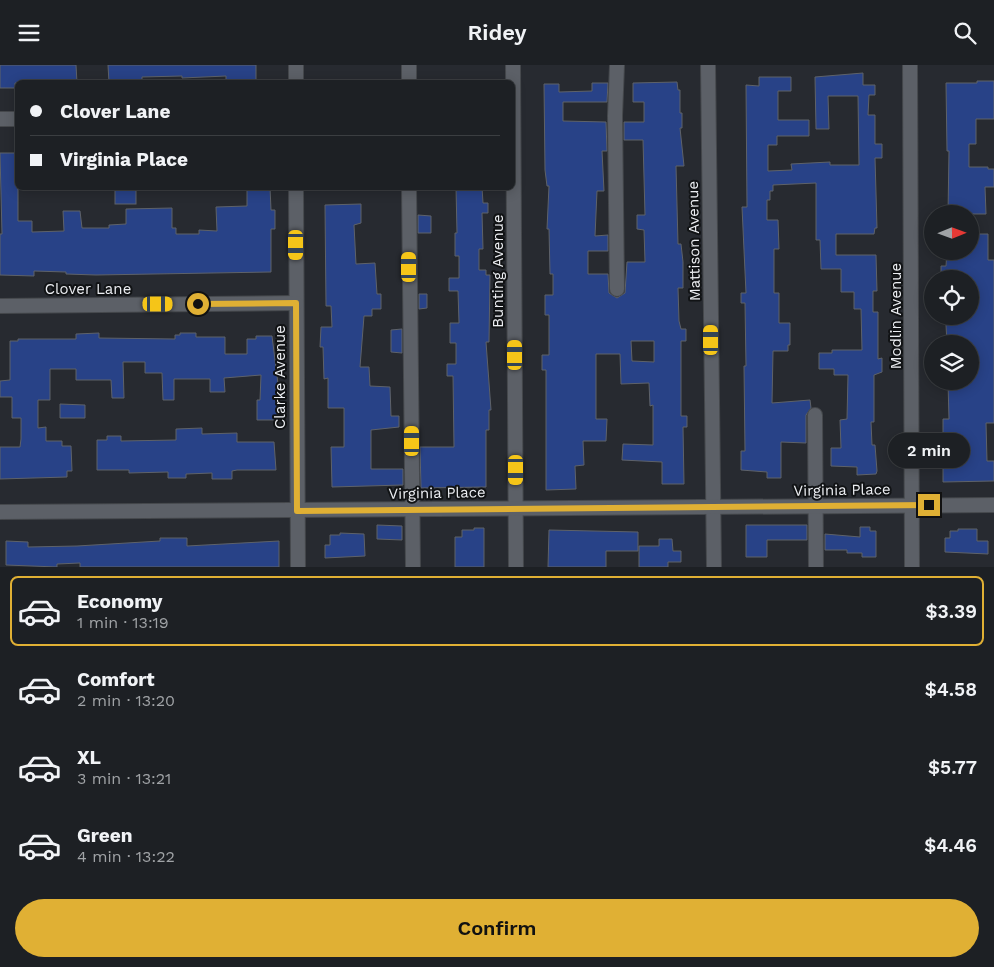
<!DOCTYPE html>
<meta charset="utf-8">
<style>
:root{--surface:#1d2024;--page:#25282c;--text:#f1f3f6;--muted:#a0a3a6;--line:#3b3e41;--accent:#e0b034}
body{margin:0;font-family:"Work Sans",sans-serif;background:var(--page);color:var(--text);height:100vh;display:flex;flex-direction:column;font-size:19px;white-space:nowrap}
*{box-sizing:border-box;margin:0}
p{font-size:16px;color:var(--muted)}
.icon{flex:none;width:28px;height:28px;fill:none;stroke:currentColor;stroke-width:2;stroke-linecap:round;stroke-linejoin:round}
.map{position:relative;height:502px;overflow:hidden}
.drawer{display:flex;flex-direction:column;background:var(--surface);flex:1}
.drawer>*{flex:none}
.hud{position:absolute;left:15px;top:15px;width:500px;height:110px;border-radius:8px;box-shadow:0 2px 12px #0003,0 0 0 1px var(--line);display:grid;align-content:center;height:110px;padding:0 15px;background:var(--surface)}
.needle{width:32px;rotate:89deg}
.fabs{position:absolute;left:924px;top:140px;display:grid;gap:10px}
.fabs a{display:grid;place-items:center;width:55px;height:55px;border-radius:50%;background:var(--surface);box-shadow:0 2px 12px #0003,0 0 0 1px var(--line);font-size:25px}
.end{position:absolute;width:22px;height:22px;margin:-11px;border:6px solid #e0b034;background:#111;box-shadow:0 0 0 2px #111}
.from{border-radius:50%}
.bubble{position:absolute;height:35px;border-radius:18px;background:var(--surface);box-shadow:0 2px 12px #0003,0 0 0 1px var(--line);font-size:16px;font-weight:600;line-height:35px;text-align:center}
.car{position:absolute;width:15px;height:30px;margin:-15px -8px;border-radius:6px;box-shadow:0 0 4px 1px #0007;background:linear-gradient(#f5c518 24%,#345 0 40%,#f5c518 0 76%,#345 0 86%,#f5c518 0)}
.hud b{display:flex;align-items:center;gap:18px;height:48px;font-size:19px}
.hud b+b{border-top:1px solid var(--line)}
.hud i{width:12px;height:12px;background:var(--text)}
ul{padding:9px 0 0;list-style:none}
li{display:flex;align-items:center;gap:15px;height:70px;margin:0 10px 8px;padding:0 5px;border:2px solid transparent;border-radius:8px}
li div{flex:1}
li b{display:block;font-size:19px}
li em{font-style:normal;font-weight:600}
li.on{border-color:var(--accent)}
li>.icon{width:45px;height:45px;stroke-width:1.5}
.action{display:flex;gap:10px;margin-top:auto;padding:10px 15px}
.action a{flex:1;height:58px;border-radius:30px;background:var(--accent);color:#111;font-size:20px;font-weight:600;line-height:58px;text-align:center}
header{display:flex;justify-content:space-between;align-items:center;height:65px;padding:0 15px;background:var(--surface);font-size:22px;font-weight:600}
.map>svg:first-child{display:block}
</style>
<header><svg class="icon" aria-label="menu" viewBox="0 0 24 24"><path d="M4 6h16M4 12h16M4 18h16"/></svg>Ridey<svg class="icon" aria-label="search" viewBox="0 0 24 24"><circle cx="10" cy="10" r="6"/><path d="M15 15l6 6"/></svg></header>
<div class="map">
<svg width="994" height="502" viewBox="0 0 994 502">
<rect width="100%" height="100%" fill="#272a30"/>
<!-- building -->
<g fill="#284287" stroke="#5e6269" fill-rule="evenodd">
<path d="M0,0H76L77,18H15V23H0Z"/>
<path d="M108,0H256V18H226V11L182,13V11L142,12V18H109Z"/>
<path d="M863,8V20H875V30H869L868,50H875V79H882V93H875L877,163H875L874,169H836V190H876L877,226H873V247H878V294L882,293V307L874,310V357H871L872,380H875L877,406L876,409L857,410V402L831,401V383H841L840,355L847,354L848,310H834V304H819V288H832V285H862L861,244H854V227H841V204H821L820,175H816V118L773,120V126H770V135H767V155H778L779,184H774V228H779V258H790V280H788V286H773L772,338L810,335L811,343L806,350V378L781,377V413H767V407L741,405V386H745L744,301H746L745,238H741V228H746L742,142H747L746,20L759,21V12H791V26H778V55H809V71H777V80H768V106L792,105L791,99L830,97V100H859L858,31H828L829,64H816L815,12Z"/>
<path d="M977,16H994V54H976V79H969V102H988V104H994V122H985L986,149H948L949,86H947L946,18H977Z"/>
<path d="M677,17L678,25H680V48H682V63H680L684,101H676L678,179H681L683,197V223H678L679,256L681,264H686V276H681V351H687V362H683L684,419H662V397L622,395L623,379L653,380V340L650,341L649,318L621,319L620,289H596V354H607L606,376H583L584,400L575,401L576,424L546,425V305H542V290H549V250H545V230H553V209H550L549,164H547L549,121H547L545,105L544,19H559V27L592,26V18H608L607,37H563V56L606,57L607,86H602L604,126H597L595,171L608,170V186H588V209H608L609,228L617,233L625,228L627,197H645L644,165L637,164V150H645L643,75H624V57H644V37H633V18ZM631,276H654V297L632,296Z"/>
<path d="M0,88H18V156H32V167L64,166L63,146H80L82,163H109V160L126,159V144L172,143V163H176V169H199V165L217,166L216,142L247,141V122H270L271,145H275V164H271V207L96,210L66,209V207L34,206V211L0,210V169H2Z"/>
<rect x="115" y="122" width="21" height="17"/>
<path d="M456,122H482L483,138H488V148H482L483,184H479V205H486V210H490L489,277H486L491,345H489V365H486V422L421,423L420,382H454L453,311H447V299H456V278H450V258H459L458,226H449V213H459V191H455V168H457Z"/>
<path d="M361,139V158L354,160L356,199L375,198L377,229H381V244H372V251H364L360,302H369L370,321L390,322L391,351H399V362L371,365V404H403V420L332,422L331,382H344V343H328V313L324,314L323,282H320L321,262H332L331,241H326L325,140Z"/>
<path d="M418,150L431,151V168H418Z"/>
<path d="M970,169H988V195H994V358H986L987,396H994V416L943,417V354H949L948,317H970V279H947L946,260L948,251H970V214H941V201H946L947,186H970Z"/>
<path d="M419,229H427V243L419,244Z"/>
<path d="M402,264V288L391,287V265Z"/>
<path d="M99,268V273L175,274V270H180V268H196V272H225V289H247V274H256V271H272L278,319V355H257V335H260L261,310L224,313L225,327H210V314H174V335H163L162,308H145V297H123L124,333H112L111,315H76V304H50V335H38V363L46,362V376H62V381H71L72,406H67V412L0,414V382H20L21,374V353H12V332H0V316L10,315V276H18V274H76V269Z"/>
<path d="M60,339L85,340V353H60Z"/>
<path d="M202,363V369L237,368V377H274L276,405H237L232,406V414H212V408L186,409V413H168V407L129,408V405H97V375H107V371H121V376L176,375V364Z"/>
<path d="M377,460L402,461V475L377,474Z"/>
<path d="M746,460H807V475H767V492H746Z"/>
<path d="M860,462H870V466H876V492H862V488H847V485H825V469L860,472Z"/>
<path d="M474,463H484V502H455V472H462V465H474Z"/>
<path d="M958,464H977V476H988V489L945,487V473H950V466H958Z"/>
<path d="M549,465L638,467V486H606V502H548Z"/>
<path d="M340,468L364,469L365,491L325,493V480H330V470H340Z"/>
<path d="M160,473H187V481L279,476V502H80V498L57,499V502L6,500V476L28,477V482L77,481L160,476Z"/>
<path d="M659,474H672L673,486H681V497H668V502H639V481H659Z"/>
</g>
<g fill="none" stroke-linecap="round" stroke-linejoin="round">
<!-- minor casing -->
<g stroke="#45484c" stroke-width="16">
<g id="minor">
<path d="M513,0L516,502"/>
<path d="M617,0L615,51L617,224"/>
<path d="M708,0L714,502"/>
<path d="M910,0L912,502"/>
<path d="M296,18V0"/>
<path d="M409,18V0"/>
<path d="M0,54H18"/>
<path d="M296,122L298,502"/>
<path d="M409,122L413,502"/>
<path d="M0,241L296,238"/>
<path d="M815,350L816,502"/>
<path d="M0,447L994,440"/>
</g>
</g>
<!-- minor -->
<use href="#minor" stroke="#5c6067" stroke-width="14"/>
</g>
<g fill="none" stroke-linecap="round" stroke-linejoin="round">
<!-- route -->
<path stroke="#e0b034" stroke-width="6" d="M198,239L296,238L297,446L929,440"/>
</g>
<g text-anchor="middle" stroke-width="4" stroke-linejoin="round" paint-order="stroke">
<!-- street labels -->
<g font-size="15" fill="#eceef2" stroke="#111315">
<text transform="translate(694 176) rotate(-91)" y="5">Mattison Avenue</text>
<text transform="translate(498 206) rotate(-90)" y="5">Bunting Avenue</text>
<text x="88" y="229">Clover Lane</text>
<text transform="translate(896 251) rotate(-90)" y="5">Modlin Avenue</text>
<text transform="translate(280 312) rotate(-90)" y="5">Clarke Avenue</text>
<text transform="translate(842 425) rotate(-1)" y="5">Virginia Place</text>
<text transform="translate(437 428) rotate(-1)" y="5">Virginia Place</text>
</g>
</g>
</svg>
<div class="fabs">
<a><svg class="needle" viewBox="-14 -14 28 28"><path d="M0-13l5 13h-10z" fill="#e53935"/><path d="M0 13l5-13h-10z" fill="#a0a3a6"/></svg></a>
<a><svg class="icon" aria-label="locate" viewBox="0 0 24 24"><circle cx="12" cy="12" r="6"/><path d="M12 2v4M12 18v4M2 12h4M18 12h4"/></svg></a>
<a><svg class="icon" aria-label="layers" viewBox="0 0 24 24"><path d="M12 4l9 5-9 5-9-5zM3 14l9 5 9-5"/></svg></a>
</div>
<i class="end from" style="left:198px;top:239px"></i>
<i class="end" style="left:929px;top:440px"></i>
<div class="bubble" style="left:888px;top:368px;width:82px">2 min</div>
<i class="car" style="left:296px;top:180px;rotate:180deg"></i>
<i class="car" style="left:409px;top:202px;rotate:0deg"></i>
<i class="car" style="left:158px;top:239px;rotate:90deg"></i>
<i class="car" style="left:711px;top:275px;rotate:0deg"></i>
<i class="car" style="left:515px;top:290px;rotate:0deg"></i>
<i class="car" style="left:412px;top:376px;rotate:0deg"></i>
<i class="car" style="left:516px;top:405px;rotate:180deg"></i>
<div class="hud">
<b><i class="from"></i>Clover Lane</b>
<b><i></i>Virginia Place</b>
</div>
</div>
<section class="drawer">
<ul>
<li class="on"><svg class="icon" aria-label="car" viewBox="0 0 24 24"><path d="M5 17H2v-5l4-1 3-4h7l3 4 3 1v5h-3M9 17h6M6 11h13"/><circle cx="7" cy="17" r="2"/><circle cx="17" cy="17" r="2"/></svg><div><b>Economy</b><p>1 min · 13:19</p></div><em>$3.39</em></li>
<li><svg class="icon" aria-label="car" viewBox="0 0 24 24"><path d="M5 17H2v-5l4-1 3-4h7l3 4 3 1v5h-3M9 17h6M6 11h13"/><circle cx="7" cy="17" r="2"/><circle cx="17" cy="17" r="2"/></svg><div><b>Comfort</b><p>2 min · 13:20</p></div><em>$4.58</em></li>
<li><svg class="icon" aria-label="car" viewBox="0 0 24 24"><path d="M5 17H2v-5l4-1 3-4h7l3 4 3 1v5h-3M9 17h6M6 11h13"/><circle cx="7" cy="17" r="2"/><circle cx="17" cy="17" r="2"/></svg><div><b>XL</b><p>3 min · 13:21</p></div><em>$5.77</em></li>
<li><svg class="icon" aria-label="car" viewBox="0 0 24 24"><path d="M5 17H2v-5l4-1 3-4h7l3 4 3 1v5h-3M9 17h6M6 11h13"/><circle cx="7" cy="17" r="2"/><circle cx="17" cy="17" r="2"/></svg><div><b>Green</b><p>4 min · 13:22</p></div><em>$4.46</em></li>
</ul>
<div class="action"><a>Confirm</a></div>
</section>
